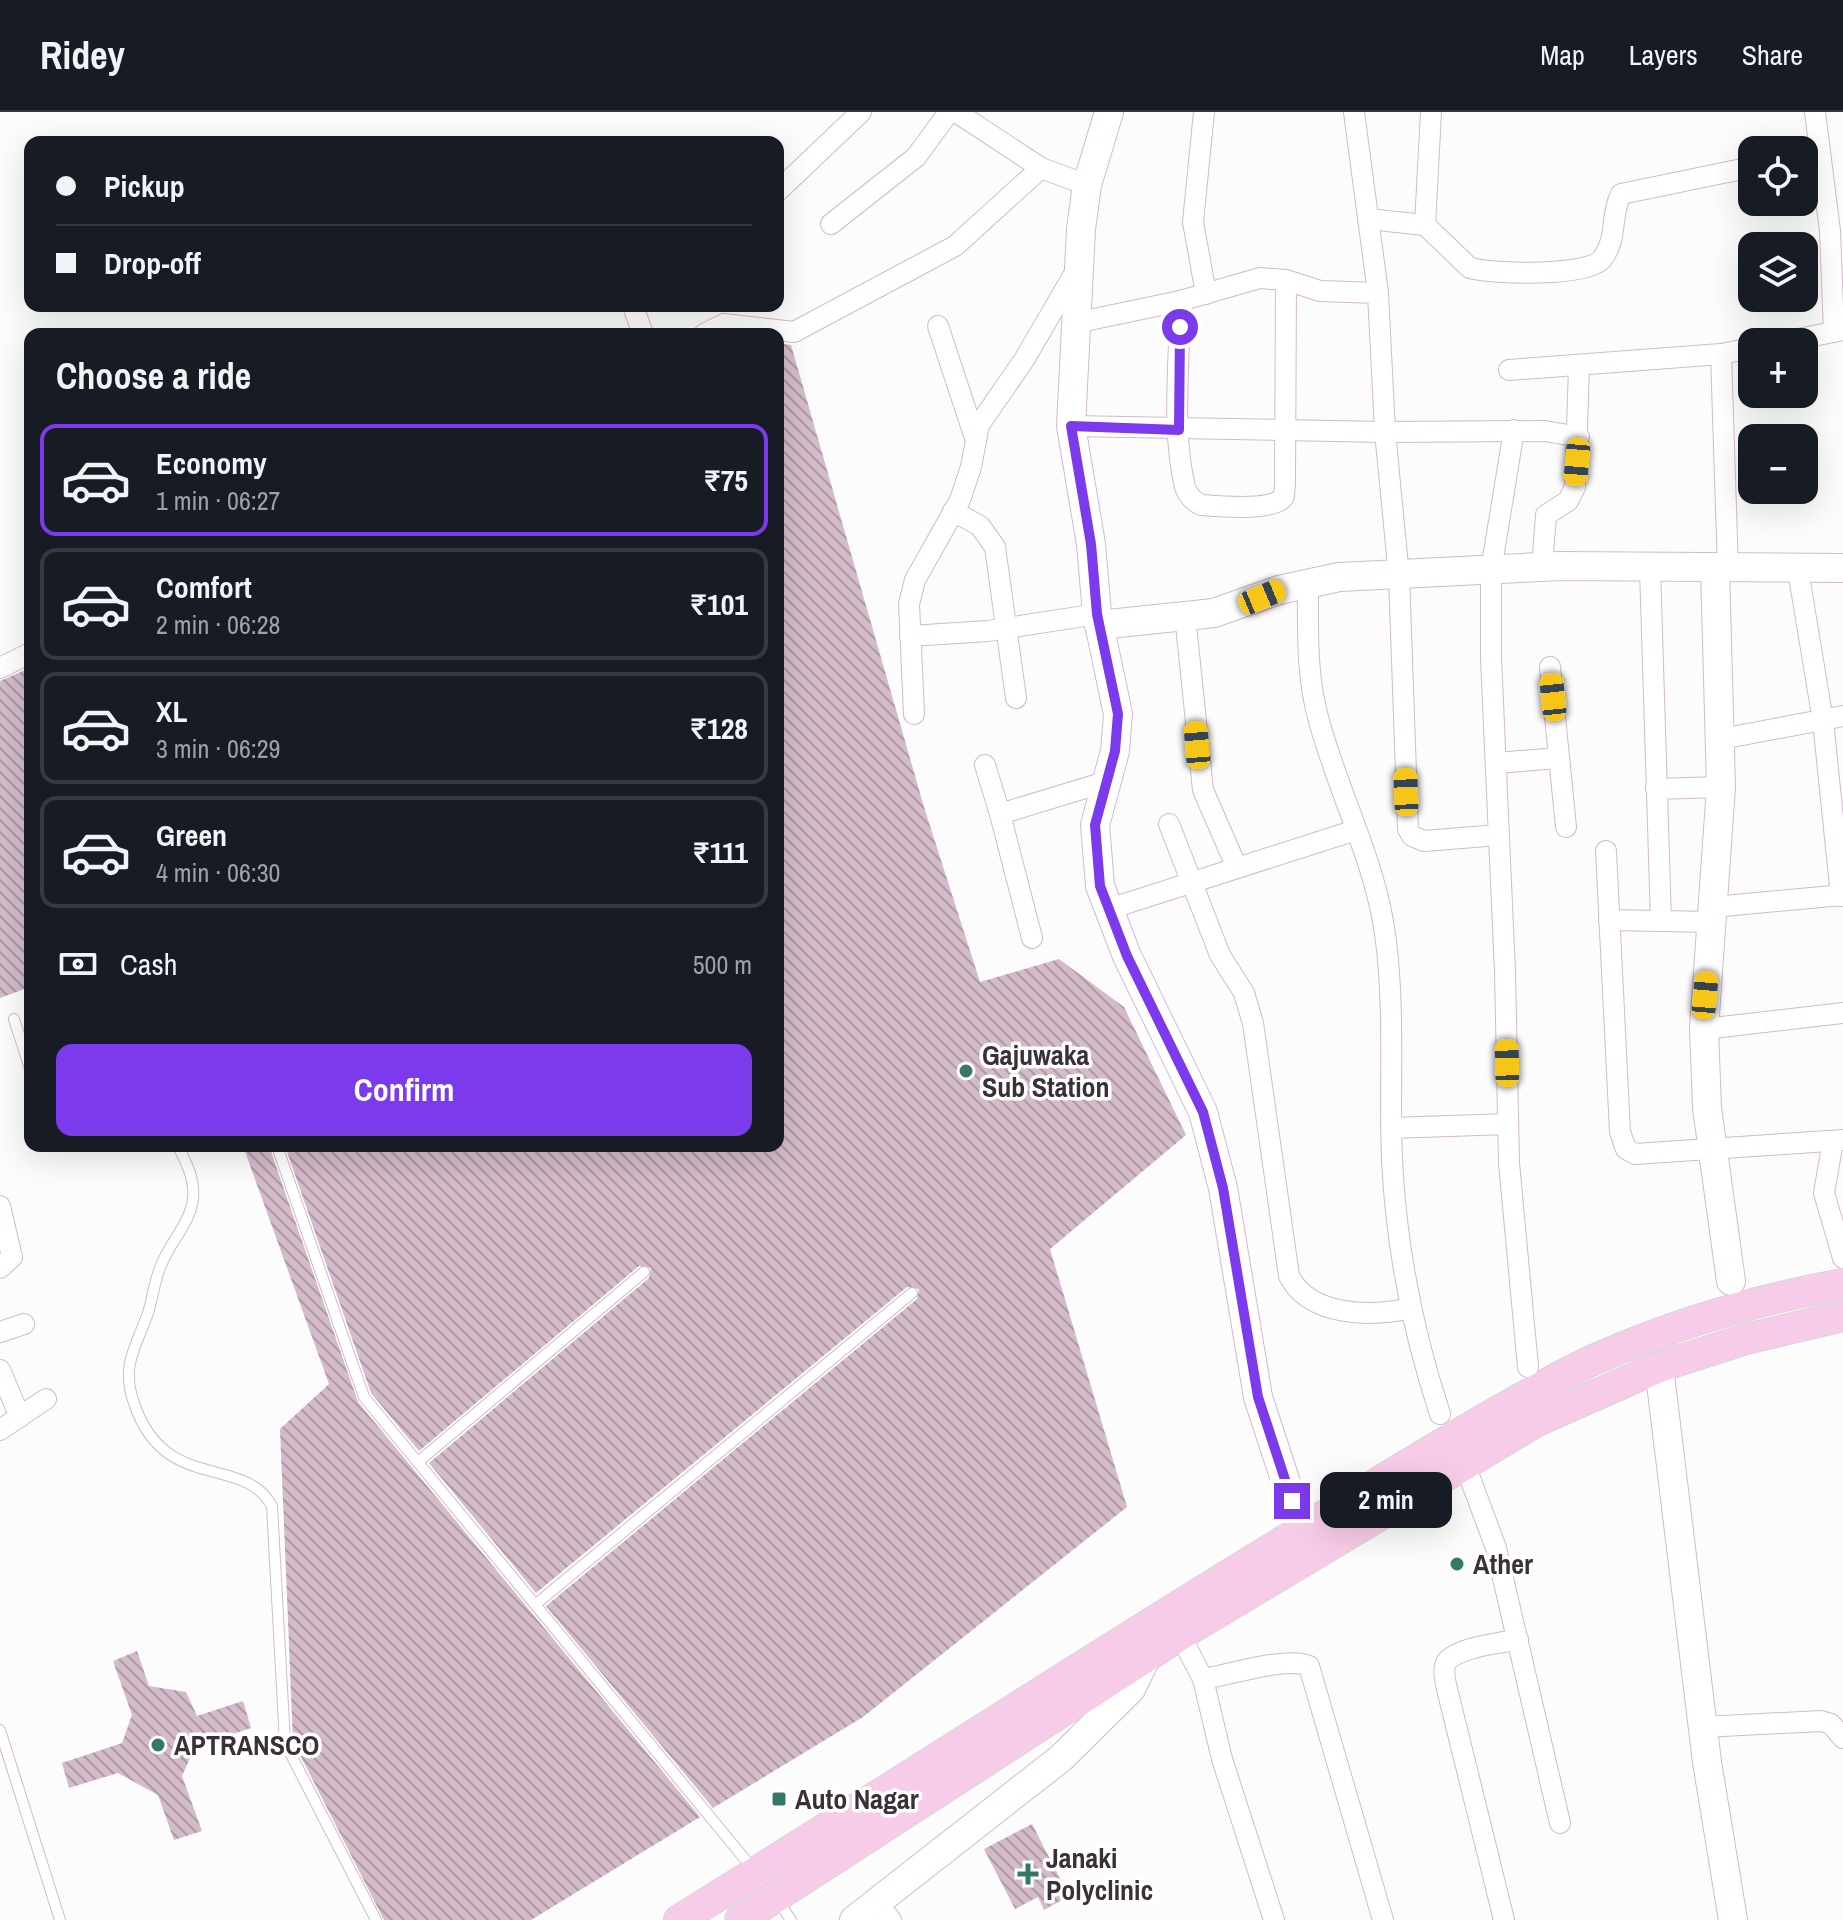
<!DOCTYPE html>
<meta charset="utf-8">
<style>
:root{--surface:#171b24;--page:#242831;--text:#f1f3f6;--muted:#9ea1a6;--line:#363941;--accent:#7c3aed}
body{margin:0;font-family:"Archivo Narrow",sans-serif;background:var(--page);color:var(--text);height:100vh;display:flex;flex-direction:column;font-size:30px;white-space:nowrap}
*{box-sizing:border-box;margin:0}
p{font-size:26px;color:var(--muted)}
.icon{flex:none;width:44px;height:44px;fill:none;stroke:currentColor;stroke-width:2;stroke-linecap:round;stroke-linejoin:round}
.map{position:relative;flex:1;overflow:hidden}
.panel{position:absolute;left:24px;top:216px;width:760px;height:824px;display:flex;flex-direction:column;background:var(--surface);border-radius:16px;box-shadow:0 8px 32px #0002}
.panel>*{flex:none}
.hud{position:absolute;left:24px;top:24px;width:760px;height:176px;border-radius:16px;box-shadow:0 8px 32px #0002;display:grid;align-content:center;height:176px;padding:0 32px;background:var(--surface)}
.fabs{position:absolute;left:1738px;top:24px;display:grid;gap:16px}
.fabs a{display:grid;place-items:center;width:80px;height:80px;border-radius:16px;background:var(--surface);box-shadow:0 8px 32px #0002;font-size:40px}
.end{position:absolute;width:36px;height:36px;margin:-18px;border:10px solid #7c3aed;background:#fff;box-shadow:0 0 0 4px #fff}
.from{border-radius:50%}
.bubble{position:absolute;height:56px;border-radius:16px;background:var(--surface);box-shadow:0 8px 32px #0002;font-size:26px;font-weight:700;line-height:56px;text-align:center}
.car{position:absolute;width:24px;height:48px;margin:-24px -12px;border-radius:10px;box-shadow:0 0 6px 2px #0007;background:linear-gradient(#f5c518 24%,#345 0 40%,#f5c518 0 76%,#345 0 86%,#f5c518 0)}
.hud b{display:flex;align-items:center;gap:28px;height:76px;font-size:30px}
.hud b+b{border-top:2px solid var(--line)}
.hud i{width:20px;height:20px;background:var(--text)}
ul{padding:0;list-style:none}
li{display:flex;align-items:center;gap:24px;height:112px;margin:0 16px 12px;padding:0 16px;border:4px solid var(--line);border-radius:16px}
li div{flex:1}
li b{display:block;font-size:30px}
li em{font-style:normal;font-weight:700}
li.current{border-color:var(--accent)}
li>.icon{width:72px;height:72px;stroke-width:1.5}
h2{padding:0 32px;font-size:36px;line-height:96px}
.pay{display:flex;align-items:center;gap:20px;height:88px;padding:0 32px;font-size:30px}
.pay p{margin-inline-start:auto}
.button{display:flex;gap:16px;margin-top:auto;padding:16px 32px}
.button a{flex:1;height:92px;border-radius:16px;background:var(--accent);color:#fff;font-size:32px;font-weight:700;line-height:92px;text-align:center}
header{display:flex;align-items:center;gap:48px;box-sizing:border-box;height:112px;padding:0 40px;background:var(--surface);border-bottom:2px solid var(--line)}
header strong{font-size:38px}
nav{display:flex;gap:44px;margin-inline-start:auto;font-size:28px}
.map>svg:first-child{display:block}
</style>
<header>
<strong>Ridey</strong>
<nav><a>Map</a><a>Layers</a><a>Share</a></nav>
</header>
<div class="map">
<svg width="1843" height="1808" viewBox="0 0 1843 1808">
<defs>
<pattern id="building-back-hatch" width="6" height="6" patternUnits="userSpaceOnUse" patternTransform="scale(2)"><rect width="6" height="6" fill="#d4bbca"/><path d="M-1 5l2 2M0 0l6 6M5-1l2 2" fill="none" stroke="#ad98a5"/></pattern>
</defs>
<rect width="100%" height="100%" fill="#fcfcfc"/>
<!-- building -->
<g fill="url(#building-back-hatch)">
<path d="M778,231L791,233L924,695L980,870L1059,847L1124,895L1186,1023L1050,1137L1127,1395L863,1605L713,1696L546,1494L917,1187L919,1177L907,1175L536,1481L429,1351L649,1166L651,1156L639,1154L419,1339L371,1281L285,1034H778Z"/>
<path d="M30,556V875L0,886V569Z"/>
<path d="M243,1034H269L358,1290L700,1705L531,1808H384L293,1629L280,1317L329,1272Z"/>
<path d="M137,1539L149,1574L186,1580L197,1604L243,1589L251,1616L195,1635L182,1664L202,1719L174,1728L158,1683L118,1661L69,1676L62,1651L122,1631L132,1603L113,1549Z"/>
<path d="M1032,1712L1069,1784L1044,1798L1038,1785L1015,1797L984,1737Z"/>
</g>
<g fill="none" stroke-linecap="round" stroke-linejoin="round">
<!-- lane casing -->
<g stroke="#d3bac9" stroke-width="12">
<g id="lane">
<path d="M14,907L30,957"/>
<path d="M178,1034C186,1050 195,1067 193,1086C191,1110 171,1129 162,1151C154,1168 153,1187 147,1204C135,1236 121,1255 134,1291C164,1382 244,1342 272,1394L285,1631L376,1808"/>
<path d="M277,1034L364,1285L753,1757"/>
<path d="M418,1350L644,1160"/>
<path d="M536,1492L912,1181"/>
<path d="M0,1618L60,1808"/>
<path d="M778,1789L791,1808"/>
</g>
</g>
<!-- street casing -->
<g stroke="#d3bac9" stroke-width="22">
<g id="street">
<path d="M956,0L1041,56"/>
<path d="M1204,0L1193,110L1206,182"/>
<path d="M1354,0L1378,181L1385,320L1399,464L1408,717L1412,724L1424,729L1499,723"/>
<path d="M1815,0L1830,119L1834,220"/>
<path d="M778,79L861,0"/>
<path d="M1368,107L1425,113L1470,156C1493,162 1588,165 1602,147C1618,127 1610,103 1621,82L1752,55"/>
<path d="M831,112L916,45L949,0"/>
<path d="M1425,113L1431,0"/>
<path d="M1180,189C1180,249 1171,317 1185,375C1188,384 1193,389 1201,393C1216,394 1277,400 1284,384C1284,384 1285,372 1285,371L1286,168"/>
<path d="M633,194L643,222"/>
<path d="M1075,211L1180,189L1260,166L1286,168L1320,179L1378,181"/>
<path d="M938,214L976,329"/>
<path d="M704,222L724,212L794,220L955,134L1041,56L1087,73"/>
<path d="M1783,230L1843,218"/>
<path d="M1509,258L1721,242"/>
<path d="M1071,314L1385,320L1545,319L1579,325"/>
<path d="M1514,318L1491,458V546L1505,860L1509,1051L1528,1255"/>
<path d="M953,399L980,414L995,435L1016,586"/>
<path d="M1542,455L1546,403L1568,389L1575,375L1579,255"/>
<path d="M1650,456L1661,809"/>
<path d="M1728,458L1721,242L1752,236"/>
<path d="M1798,458L1823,609L1841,784"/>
<path d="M1308,471C1308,517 1306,564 1319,609C1339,683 1377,752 1386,829C1395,902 1389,974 1392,1047C1396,1134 1413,1220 1440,1302"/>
<path d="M1185,503L1203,678L1237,756"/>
<path d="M910,524L988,519L1097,502"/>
<path d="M1550,555L1566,715"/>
<path d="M0,556L30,541"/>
<path d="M914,602L909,492L915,468L960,388L971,355L979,313L1024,248L1077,157"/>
<path d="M1721,627L1843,604"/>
<path d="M1496,651L1559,646"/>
<path d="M985,653L1000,702L1105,670"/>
<path d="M1656,677L1721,675"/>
<path d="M1000,702L1032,826"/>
<path d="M1169,712L1220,843L1244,881L1253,911L1289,1164C1310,1205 1371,1205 1411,1196"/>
<path d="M1606,739L1620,1020L1626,1037L1635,1042L1843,1028"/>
<path d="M1713,795L1843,783"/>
<path d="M1109,797L1356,718"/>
<path d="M1609,808L1712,810"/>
<path d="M1704,917L1843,901"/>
<path d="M1391,1016L1508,1012"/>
<path d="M1833,1029L1824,1081L1843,1146"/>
<path d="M0,1094L12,1145L0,1156"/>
<path d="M0,1220L24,1212"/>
<path d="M0,1258L20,1305"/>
<path d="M0,1318L46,1287"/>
<path d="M1464,1350L1496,1436L1560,1711"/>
<path d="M1180,1523L1203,1567L1222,1647L1274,1808"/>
<path d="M1203,1567C1228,1563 1288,1544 1309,1554L1383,1808"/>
<path d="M1703,1615L1821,1609L1831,1612L1843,1626"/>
<path d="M878,1792L891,1808"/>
<path d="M1504,1808L1446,1573C1445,1566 1442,1554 1448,1548C1463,1534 1499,1532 1518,1527"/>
</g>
</g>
<!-- secondary casing -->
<g stroke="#d3bac9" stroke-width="30">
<g id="secondary">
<path d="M1109,0L1087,73L1081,117L1071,314L1091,432L1097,502L1118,602L1115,639L1095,713L1100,774L1127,844L1203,1000L1223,1076L1258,1285L1292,1389"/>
<path d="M1715,457L1721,675L1704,917L1707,996L1731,1169"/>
<path d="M1099,513L1214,501L1279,478L1339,465L1559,454L1843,456"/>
<path d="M1659,1255L1707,1650L1733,1808"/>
<path d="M854,1808L1061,1646L1131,1577L1147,1544"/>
</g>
</g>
<!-- primary casing -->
<g stroke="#d8d6d7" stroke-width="32">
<g id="primary">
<path d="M679,1808C873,1688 1064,1564 1258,1445C1342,1393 1425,1340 1511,1292C1540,1276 1569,1258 1600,1245C1677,1211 1760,1187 1843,1172"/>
<path d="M740,1808L1180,1523L1537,1309L1659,1255L1746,1227L1843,1204"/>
</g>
</g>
<!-- lane -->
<use href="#lane" stroke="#fff" stroke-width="10"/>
<!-- street -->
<use href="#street" stroke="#fff" stroke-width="20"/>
<!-- secondary -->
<use href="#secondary" stroke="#fff" stroke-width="28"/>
<!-- primary -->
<use href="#primary" stroke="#f7cce8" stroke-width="30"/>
</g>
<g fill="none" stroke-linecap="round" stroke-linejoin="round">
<!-- route -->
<path stroke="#7c3aed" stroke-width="10" d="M1180,215L1179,318L1071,314L1091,432L1097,502L1118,602L1115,639L1095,713L1100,774L1127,844L1203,1000L1223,1076L1258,1285L1292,1389"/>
</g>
<!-- markers -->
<g fill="#367868" stroke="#fff" stroke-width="3">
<circle cx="966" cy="959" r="8"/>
<circle cx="1457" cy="1452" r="8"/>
<circle cx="158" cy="1633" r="8"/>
<rect x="771" y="1679" width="16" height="16" rx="4"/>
<path d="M1024 1750h8v8h8v8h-8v8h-8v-8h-8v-8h8z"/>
</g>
<g text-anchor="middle" stroke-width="7" stroke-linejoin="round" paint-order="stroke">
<!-- poi labels -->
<g font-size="28" font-weight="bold" fill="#3a3037" stroke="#fff" text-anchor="start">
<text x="982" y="953">Gajuwaka<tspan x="982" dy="32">Sub Station</tspan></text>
<text x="1473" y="1462">Ather</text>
<text x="174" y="1643">APTRANSCO</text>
<text x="795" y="1697">Auto Nagar</text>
<text x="1046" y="1756">Janaki<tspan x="1046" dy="32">Polyclinic</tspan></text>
</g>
</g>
</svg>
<div class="fabs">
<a><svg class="icon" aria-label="locate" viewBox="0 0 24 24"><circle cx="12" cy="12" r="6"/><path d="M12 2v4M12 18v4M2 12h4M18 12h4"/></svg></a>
<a><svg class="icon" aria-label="layers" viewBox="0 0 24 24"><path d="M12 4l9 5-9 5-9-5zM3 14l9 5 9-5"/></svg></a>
<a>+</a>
<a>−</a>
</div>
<i class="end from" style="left:1180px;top:215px"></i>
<i class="end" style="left:1292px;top:1389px"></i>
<div class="bubble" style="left:1320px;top:1360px;width:132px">2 min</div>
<i class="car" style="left:1577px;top:350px;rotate:185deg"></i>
<i class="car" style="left:1262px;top:485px;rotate:67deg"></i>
<i class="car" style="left:1553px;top:585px;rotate:354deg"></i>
<i class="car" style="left:1197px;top:633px;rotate:355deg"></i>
<i class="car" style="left:1406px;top:680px;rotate:358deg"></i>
<i class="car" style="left:1705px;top:883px;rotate:5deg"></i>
<i class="car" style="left:1507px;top:951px;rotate:359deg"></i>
<div class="hud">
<b><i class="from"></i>Pickup</b>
<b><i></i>Drop-off</b>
</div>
<section class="panel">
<h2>Choose a ride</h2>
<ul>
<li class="current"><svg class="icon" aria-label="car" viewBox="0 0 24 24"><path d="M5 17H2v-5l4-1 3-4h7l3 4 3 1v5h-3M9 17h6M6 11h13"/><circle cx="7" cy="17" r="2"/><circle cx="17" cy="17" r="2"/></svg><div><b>Economy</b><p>1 min · 06:27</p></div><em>₹75</em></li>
<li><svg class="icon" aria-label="car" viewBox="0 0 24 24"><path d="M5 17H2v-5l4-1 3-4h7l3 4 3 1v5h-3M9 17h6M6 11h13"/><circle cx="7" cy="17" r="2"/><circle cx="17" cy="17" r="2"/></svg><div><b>Comfort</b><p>2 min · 06:28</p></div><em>₹101</em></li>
<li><svg class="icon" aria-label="car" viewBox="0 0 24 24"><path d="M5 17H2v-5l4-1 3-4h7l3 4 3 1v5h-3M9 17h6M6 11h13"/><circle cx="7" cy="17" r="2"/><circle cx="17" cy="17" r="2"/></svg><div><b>XL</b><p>3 min · 06:29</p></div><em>₹128</em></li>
<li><svg class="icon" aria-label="car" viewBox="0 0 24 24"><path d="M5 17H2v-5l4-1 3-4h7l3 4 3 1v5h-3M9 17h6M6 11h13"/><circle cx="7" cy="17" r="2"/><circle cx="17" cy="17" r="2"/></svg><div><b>Green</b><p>4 min · 06:30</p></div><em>₹111</em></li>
</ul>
<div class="pay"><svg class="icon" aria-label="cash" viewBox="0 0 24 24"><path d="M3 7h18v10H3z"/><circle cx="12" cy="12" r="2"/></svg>Cash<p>500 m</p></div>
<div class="button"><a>Confirm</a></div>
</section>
</div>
